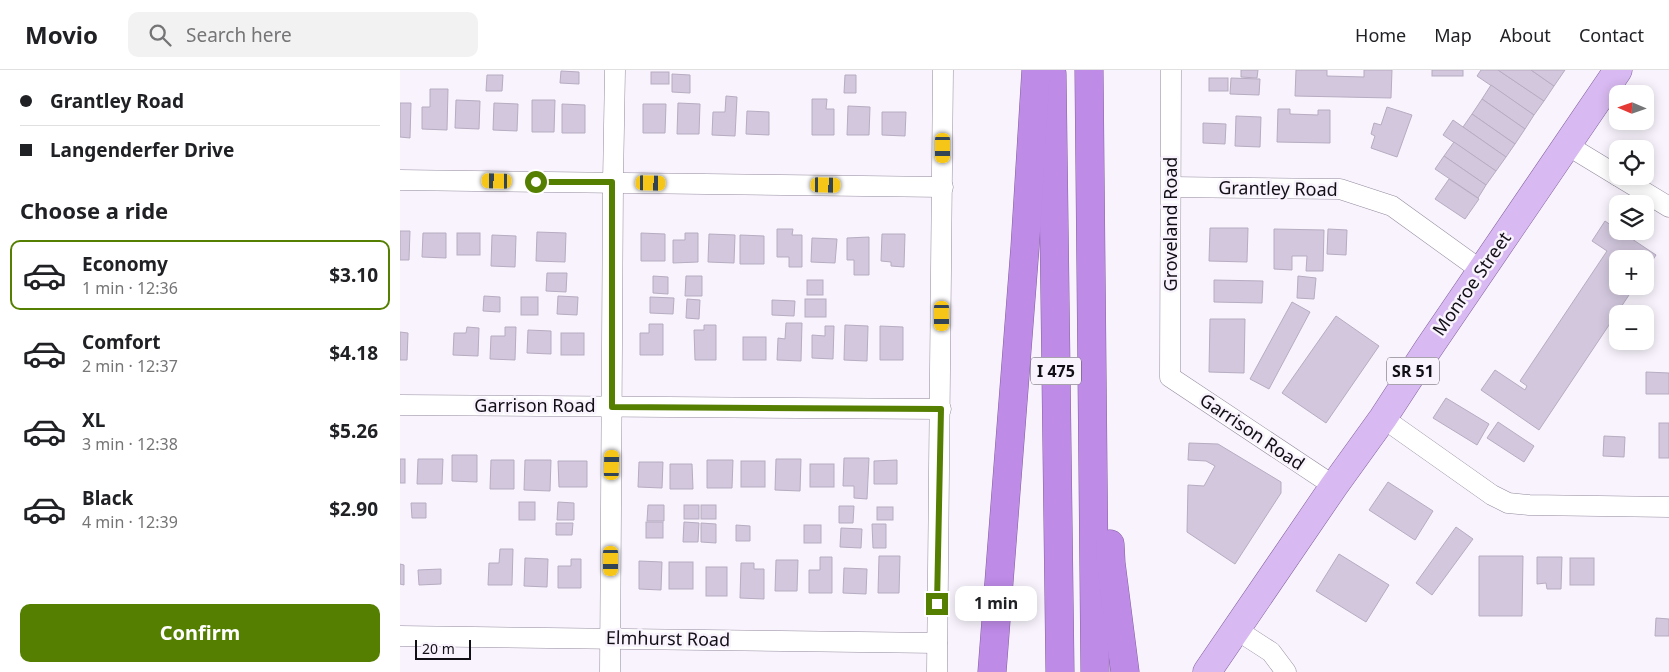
<!DOCTYPE html>
<meta charset="utf-8">
<style>
:root{--surface:#fff;--page:#f2f2f2;--text:#202124;--muted:#757577;--line:#e0e0e0;--accent:#557f00}
body{margin:0;font-family:"Noto Sans",sans-serif;background:var(--page);color:var(--text);height:100vh;display:flex;flex-direction:column;font-size:19px;white-space:nowrap}
*{box-sizing:border-box;margin:0}
p{font-size:16px;color:var(--muted)}
.icon{flex:none;width:28px;height:28px;fill:none;stroke:currentColor;stroke-width:2;stroke-linecap:round;stroke-linejoin:round}
.map{position:relative;flex:1;overflow:hidden}
.drawer{display:flex;flex-direction:column;background:var(--surface);width:400px}
.drawer>*{flex:none}
.top-card{display:grid;align-content:center;height:110px;padding:0 20px;background:var(--surface)}
.needle{width:32px;rotate:272deg}
.tools{position:absolute;left:1209px;top:15px;display:grid;gap:10px}
.tools a{display:grid;place-items:center;width:45px;height:45px;border-radius:10px;background:var(--surface);box-shadow:0 2px 12px #0003;font-size:25px}
.scale{position:absolute;left:15px;bottom:12px;width:56px;box-sizing:border-box;padding-left:5px;border:2px solid #130f17;border-top:0;font-size:14px;line-height:18px;white-space:nowrap;color:#130f17;-webkit-text-stroke:4px #f8f3fc;paint-order:stroke}
.end{position:absolute;width:22px;height:22px;margin:-11px;border:6px solid #557f00;background:#fff;box-shadow:0 0 0 2px #fff}
.from{border-radius:50%}
.bubble{position:absolute;height:35px;border-radius:10px;background:var(--surface);box-shadow:0 2px 12px #0003;font-size:16px;font-weight:700;line-height:35px;text-align:center}
.car{position:absolute;width:15px;height:30px;margin:-15px -8px;border-radius:6px;box-shadow:0 0 4px 1px #0007;background:linear-gradient(#f5c518 24%,#345 0 40%,#f5c518 0 76%,#345 0 86%,#f5c518 0)}
.top-card b{display:flex;align-items:center;gap:18px;height:48px;font-size:19px}
.top-card b+b{border-top:1px solid var(--line)}
.top-card i{width:12px;height:12px;background:var(--text)}
ul{padding:0;list-style:none}
li{display:flex;align-items:center;gap:15px;height:70px;margin:0 10px 8px;padding:0 10px;border:2px solid transparent;border-radius:10px}
li div{flex:1}
li b{display:block;font-size:19px}
li em{font-style:normal;font-weight:700}
li.on{border-color:var(--accent)}
li>.icon{width:45px;height:45px;stroke-width:1.5}
h2{padding:0 20px;font-size:22px;line-height:60px}
.cta{display:flex;gap:10px;margin-top:auto;padding:10px 20px}
.cta a{flex:1;height:58px;border-radius:10px;background:var(--accent);color:#fff;font-size:20px;font-weight:700;line-height:58px;text-align:center}
header{display:flex;align-items:center;gap:30px;box-sizing:border-box;height:70px;padding:0 25px;background:var(--surface);border-bottom:1px solid var(--line)}
header strong{font-size:24px}
nav{display:flex;gap:28px;margin-inline-start:auto;font-size:18px}
.search{width:350px;height:45px;background:var(--page);display:flex;align-items:center;gap:12px;box-sizing:border-box;padding:0 18px;border-radius:10px;color:var(--muted);font-size:19px}
main{display:flex;flex:1;min-height:0}
.map>svg:first-child{display:block}
</style>
<header>
<strong>Movio</strong>
<div class="search"><svg class="icon" aria-label="search" viewBox="0 0 24 24"><circle cx="10" cy="10" r="6"/><path d="M15 15l6 6"/></svg>Search here</div>
<nav><a>Home</a><a>Map</a><a>About</a><a>Contact</a></nav>
</header>
<main>
<section class="drawer">
<div class="top-card">
<b><i class="from"></i>Grantley Road</b>
<b><i></i>Langenderfer Drive</b>
</div>
<h2>Choose a ride</h2>
<ul>
<li class="on"><svg class="icon" aria-label="car" viewBox="0 0 24 24"><path d="M5 17H2v-5l4-1 3-4h7l3 4 3 1v5h-3M9 17h6M6 11h13"/><circle cx="7" cy="17" r="2"/><circle cx="17" cy="17" r="2"/></svg><div><b>Economy</b><p>1 min · 12:36</p></div><em>$3.10</em></li>
<li><svg class="icon" aria-label="car" viewBox="0 0 24 24"><path d="M5 17H2v-5l4-1 3-4h7l3 4 3 1v5h-3M9 17h6M6 11h13"/><circle cx="7" cy="17" r="2"/><circle cx="17" cy="17" r="2"/></svg><div><b>Comfort</b><p>2 min · 12:37</p></div><em>$4.18</em></li>
<li><svg class="icon" aria-label="car" viewBox="0 0 24 24"><path d="M5 17H2v-5l4-1 3-4h7l3 4 3 1v5h-3M9 17h6M6 11h13"/><circle cx="7" cy="17" r="2"/><circle cx="17" cy="17" r="2"/></svg><div><b>XL</b><p>3 min · 12:38</p></div><em>$5.26</em></li>
<li><svg class="icon" aria-label="car" viewBox="0 0 24 24"><path d="M5 17H2v-5l4-1 3-4h7l3 4 3 1v5h-3M9 17h6M6 11h13"/><circle cx="7" cy="17" r="2"/><circle cx="17" cy="17" r="2"/></svg><div><b>Black</b><p>4 min · 12:39</p></div><em>$2.90</em></li>
</ul>
<div class="cta"><a>Confirm</a></div>
</section>
<div class="map">
<svg width="1269" height="602" viewBox="0 0 1269 602">
<rect width="100%" height="100%" fill="#f8f3fc"/>
<!-- building -->
<g fill="#d2c7dd" stroke="#b7acc1">
<path d="M841,0H858L857,8L841,7Z"/>
<path d="M896,0H927V6L964,7V0H992L991,28L895,26Z"/>
<rect x="1032" y="0" width="31" height="6"/>
<path d="M1081,0H1098L1144,31L1134,45L1077,6Z"/>
<path d="M1098,0H1131L1154,16L1144,31Z"/>
<path d="M1131,0H1165L1154,16Z"/>
<path d="M161,1L179,2V14L160,13Z"/>
<rect x="251" y="2" width="18" height="12"/>
<path d="M272,4L290,5V23L272,22Z"/>
<path d="M87,5H103L102,21H86Z"/>
<path d="M445,5H456V23H444Z"/>
<rect x="809" y="8" width="19" height="13"/>
<path d="M831,8L860,9L859,25L830,24Z"/>
<path d="M1091,15L1134,45L1125,59L1082,29Z"/>
<path d="M30,19H48L47,60L22,59V37H30Z"/>
<path d="M326,26L337,27L335,66L312,65L313,42H325Z"/>
<path d="M412,29H427L426,39H434V65H412Z"/>
<path d="M1082,29L1125,59L1115,74L1072,44Z"/>
<path d="M56,30L80,31L79,59L55,58Z"/>
<path d="M132,30H155L154,62H132Z"/>
<path d="M0,33H11L10,68L0,67Z"/>
<path d="M94,33L118,34L117,61L93,60Z"/>
<path d="M278,33L300,34L299,64H277Z"/>
<path d="M162,34L185,35V63H162Z"/>
<path d="M243,34H266L265,63H243Z"/>
<path d="M448,36L470,37L469,65H447Z"/>
<path d="M987,37L1012,45L997,87L971,78L975,66L971,64L974,53L981,55Z"/>
<path d="M878,39H890V44L918,45V40H930V73L877,72Z"/>
<path d="M347,41L369,42V65L346,64Z"/>
<path d="M482,42H506L505,66L482,65Z"/>
<path d="M1072,44L1115,74L1106,87L1063,57Z"/>
<path d="M836,46L861,47L860,77L835,76Z"/>
<path d="M1053,50L1106,87L1096,101L1043,65Z"/>
<path d="M803,53L826,54L825,74L803,73Z"/>
<path d="M1054,72L1096,101L1086,115L1044,86Z"/>
<path d="M1044,86L1086,115L1078,128L1035,99Z"/>
<path d="M1049,109L1079,129L1065,149L1035,129Z"/>
<path d="M1205,151L1218,160V161H1220L1256,185L1245,202V189H1218V216H1235L1139,360L1081,320L1095,300L1125,320L1127,316L1120,311L1207,181L1192,171Z"/>
<path d="M810,158H848L847,192L809,191Z"/>
<path d="M377,159H393L392,165H402V197H389V187H377Z"/>
<path d="M874,159L924,160L923,201H906L907,186H892V200L874,199Z"/>
<path d="M928,159L947,160L946,185L927,184Z"/>
<path d="M0,161H10L9,190H0Z"/>
<path d="M137,162L166,163L165,192L136,191Z"/>
<path d="M23,163H46V188L22,187Z"/>
<rect x="57" y="163" width="23" height="22"/>
<path d="M241,163L265,164V191H241Z"/>
<path d="M285,163H298V192L273,193V170H285Z"/>
<path d="M309,164L335,165L334,193L308,192Z"/>
<path d="M482,164H505L504,197L491,196V192L481,191Z"/>
<path d="M92,165L116,166L115,197L91,196Z"/>
<path d="M340,165L364,166V194H340Z"/>
<path d="M469,167V205H454V190H447V168Z"/>
<path d="M412,168L437,169L435,193L411,192Z"/>
<path d="M147,203H167L166,222L146,221Z"/>
<path d="M253,206L268,207V224L253,223Z"/>
<path d="M286,206H302V226H285Z"/>
<path d="M898,206L916,208L914,229L897,228Z"/>
<rect x="407" y="210" width="16" height="15"/>
<path d="M814,210L863,211L862,233L814,232Z"/>
<path d="M84,226L100,227V242L83,241Z"/>
<path d="M158,226L178,227L177,245L157,244Z"/>
<rect x="121" y="227" width="17" height="18"/>
<path d="M250,227L274,228L273,244L250,243Z"/>
<path d="M287,229L300,230L299,249L286,248Z"/>
<rect x="405" y="229" width="21" height="18"/>
<path d="M372,230L395,231L394,246L372,245Z"/>
<path d="M892,232L910,242L869,319L850,309Z"/>
<path d="M936,246L979,276L926,353L882,323Z"/>
<path d="M810,249H845L844,303L809,302Z"/>
<path d="M386,253H402L401,291L377,290L378,268L385,269Z"/>
<path d="M249,254H263V285H240V263H249Z"/>
<path d="M304,255H316V290H295L294,260H304Z"/>
<path d="M445,255L468,256L467,291L444,290Z"/>
<path d="M425,256H434L433,289L412,288V265L425,266Z"/>
<path d="M480,256L503,257V290H480Z"/>
<path d="M67,257L79,258L78,286L53,285L54,263H66Z"/>
<path d="M105,257H116L115,290L90,289L91,266H105Z"/>
<path d="M128,260L151,261V284L127,283Z"/>
<path d="M0,262L8,263L7,290H0Z"/>
<rect x="161" y="263" width="23" height="22"/>
<rect x="343" y="267" width="23" height="23"/>
<path d="M1246,302L1269,303V324H1246Z"/>
<path d="M1046,328L1089,354L1077,375L1033,348Z"/>
<path d="M1098,352L1134,376L1124,392L1087,368Z"/>
<rect x="1259" y="353" width="10" height="35"/>
<path d="M1204,366L1225,367L1224,387L1203,386Z"/>
<path d="M789,373L818,374L881,412V423L835,494L787,462L788,415L804,416L815,396L806,391L788,390Z"/>
<path d="M52,385H77V412L52,411Z"/>
<path d="M444,388H469L467,429L454,428V416H443Z"/>
<rect x="0" y="389" width="5" height="24"/>
<path d="M18,389H43L42,414H17Z"/>
<path d="M376,389H401L400,421L375,420Z"/>
<path d="M91,390H114V419H90Z"/>
<path d="M125,390H151L150,421L124,420Z"/>
<path d="M307,390H333L332,418H307Z"/>
<path d="M497,390V414H474V391Z"/>
<path d="M158,391H187V417H159Z"/>
<rect x="341" y="391" width="24" height="26"/>
<path d="M239,392H263L262,418L238,417Z"/>
<path d="M270,394H292L293,419H270Z"/>
<rect x="410" y="394" width="24" height="23"/>
<path d="M988,412L1033,441L1015,470L969,440Z"/>
<rect x="119" y="432" width="16" height="18"/>
<path d="M158,432L174,433V450H157Z"/>
<path d="M11,433H26V448H12Z"/>
<path d="M248,435H264V451H247Z"/>
<rect x="284" y="435" width="15" height="14"/>
<rect x="301" y="435" width="15" height="14"/>
<path d="M439,436H454L453,453H439Z"/>
<rect x="477" y="437" width="16" height="13"/>
<rect x="246" y="452" width="17" height="16"/>
<path d="M284,452L299,453L298,472H283Z"/>
<path d="M156,453H173L172,465H156Z"/>
<path d="M301,453L316,454V473L301,472Z"/>
<path d="M472,454H486V478H473Z"/>
<path d="M336,455L350,456V471H336Z"/>
<rect x="404" y="455" width="17" height="18"/>
<path d="M1056,457L1073,469L1032,525L1016,513Z"/>
<path d="M441,458L462,459L461,478L440,477Z"/>
<path d="M100,479H113L112,515H88L89,493H99Z"/>
<path d="M939,484L989,515L966,552L916,521Z"/>
<path d="M479,486H500L499,523H478Z"/>
<path d="M1079,486H1123L1122,546H1079Z"/>
<path d="M420,487H432V523H409V500H420Z"/>
<path d="M1137,487H1162L1161,519H1147L1146,513L1137,514Z"/>
<path d="M125,488L148,489L147,517L124,516Z"/>
<rect x="1170" y="488" width="24" height="27"/>
<path d="M171,489H181V518H158V496H171Z"/>
<path d="M376,490H398L397,521H375Z"/>
<path d="M239,491L262,492L261,520L239,519Z"/>
<rect x="269" y="492" width="24" height="27"/>
<path d="M341,493H354V499H364V529L340,528Z"/>
<path d="M0,494L4,495V515L0,514Z"/>
<rect x="306" y="497" width="21" height="29"/>
<path d="M444,498L467,499L466,524L443,523Z"/>
<path d="M41,499V514L19,515L18,500Z"/>
<path d="M1256,548L1269,549V566H1255Z"/>
</g>
<g fill="none" stroke-linecap="round" stroke-linejoin="round">
<!-- street casing -->
<g stroke="#948a9e" stroke-width="21">
<g id="street">
<path d="M771,0L770,307L934,416"/>
<path d="M1167,75L1218,106"/>
<path d="M1218,106L1269,137"/>
<path d="M0,110L543,117"/>
<path d="M771,117L940,119L992,136L1082,201"/>
<path d="M0,335L541,339"/>
<path d="M983,348L1092,425L1108,433L1129,435L1269,437"/>
<path d="M837,560L871,582L886,602"/>
<path d="M0,566L537,573"/>
<path d="M210,602L213,112L215,0"/>
<path d="M537,602L543,0"/>
</g>
</g>
<!-- primary casing -->
<g stroke="#82609e" stroke-width="29">
<path id="primary" d="M807,602L934,416L983,348L1028,279L1218,0"/>
</g>
<!-- highway casing -->
<g stroke="#82609e" stroke-width="29">
<g id="highway">
<path d="M689,0L695,602"/>
<path d="M652,4L660,602"/>
<path d="M710,474L711,493L725,602"/>
<path d="M592,602L625,177L636,0"/>
</g>
</g>
<!-- street -->
<use href="#street" stroke="#fff" stroke-width="20"/>
<!-- primary -->
<use href="#primary" stroke="#d8b9f1" stroke-width="28"/>
<!-- highway -->
<use href="#highway" stroke="#be8be7" stroke-width="28"/>
</g>
<g fill="none" stroke-linecap="round" stroke-linejoin="round">
<!-- route -->
<path stroke="#557f00" stroke-width="6" d="M136,112H212V337L541,339L537,534"/>
</g>
<g text-anchor="middle" stroke-width="5" stroke-linejoin="round" paint-order="stroke">
<!-- shield labels -->
<g fill="#f8f3fc" stroke="#58535c" stroke-width="1">
<rect x="631" y="287.5" width="50" height="27" rx="4"/>
<rect x="987" y="287.5" width="52" height="27" rx="4"/>
</g>
<g font-size="16" font-weight="bold" fill="#130f17">
<text x="656" y="307">I 475</text>
<text x="1013" y="307">SR 51</text>
</g>
<!-- street labels -->
<g font-size="18" fill="#130f17" stroke="#f8f3fc">
<text transform="translate(878 119) rotate(1)" y="6">Grantley Road</text>
<text transform="translate(771 154) rotate(-90)" y="6">Groveland Road</text>
<text transform="translate(1072 214) rotate(-55)" y="6">Monroe Street</text>
<text x="135" y="342">Garrison Road</text>
<text transform="translate(852 362) rotate(34)" y="6">Garrison Road</text>
<text transform="translate(268 569) rotate(1)" y="6">Elmhurst Road</text>
</g>
</g>
</svg>
<div class="tools">
<a><svg class="needle" viewBox="-14 -14 28 28"><path d="M0-13l5 13h-10z" fill="#e53935"/><path d="M0 13l5-13h-10z" fill="#757577"/></svg></a>
<a><svg class="icon" aria-label="locate" viewBox="0 0 24 24"><circle cx="12" cy="12" r="6"/><path d="M12 2v4M12 18v4M2 12h4M18 12h4"/></svg></a>
<a><svg class="icon" aria-label="layers" viewBox="0 0 24 24"><path d="M12 4l9 5-9 5-9-5zM3 14l9 5 9-5"/></svg></a>
<a>+</a>
<a>−</a>
</div>
<div class="scale">20 m</div>
<i class="end from" style="left:136px;top:112px"></i>
<i class="end" style="left:537px;top:534px"></i>
<div class="bubble" style="left:555px;top:516px;width:82px">1 min</div>
<i class="car" style="left:543px;top:78px;rotate:180deg"></i>
<i class="car" style="left:97px;top:111px;rotate:271deg"></i>
<i class="car" style="left:251px;top:113px;rotate:91deg"></i>
<i class="car" style="left:426px;top:115px;rotate:91deg"></i>
<i class="car" style="left:542px;top:246px;rotate:180deg"></i>
<i class="car" style="left:212px;top:395px;rotate:1deg"></i>
<i class="car" style="left:211px;top:491px;rotate:180deg"></i>
</div>
</main>
